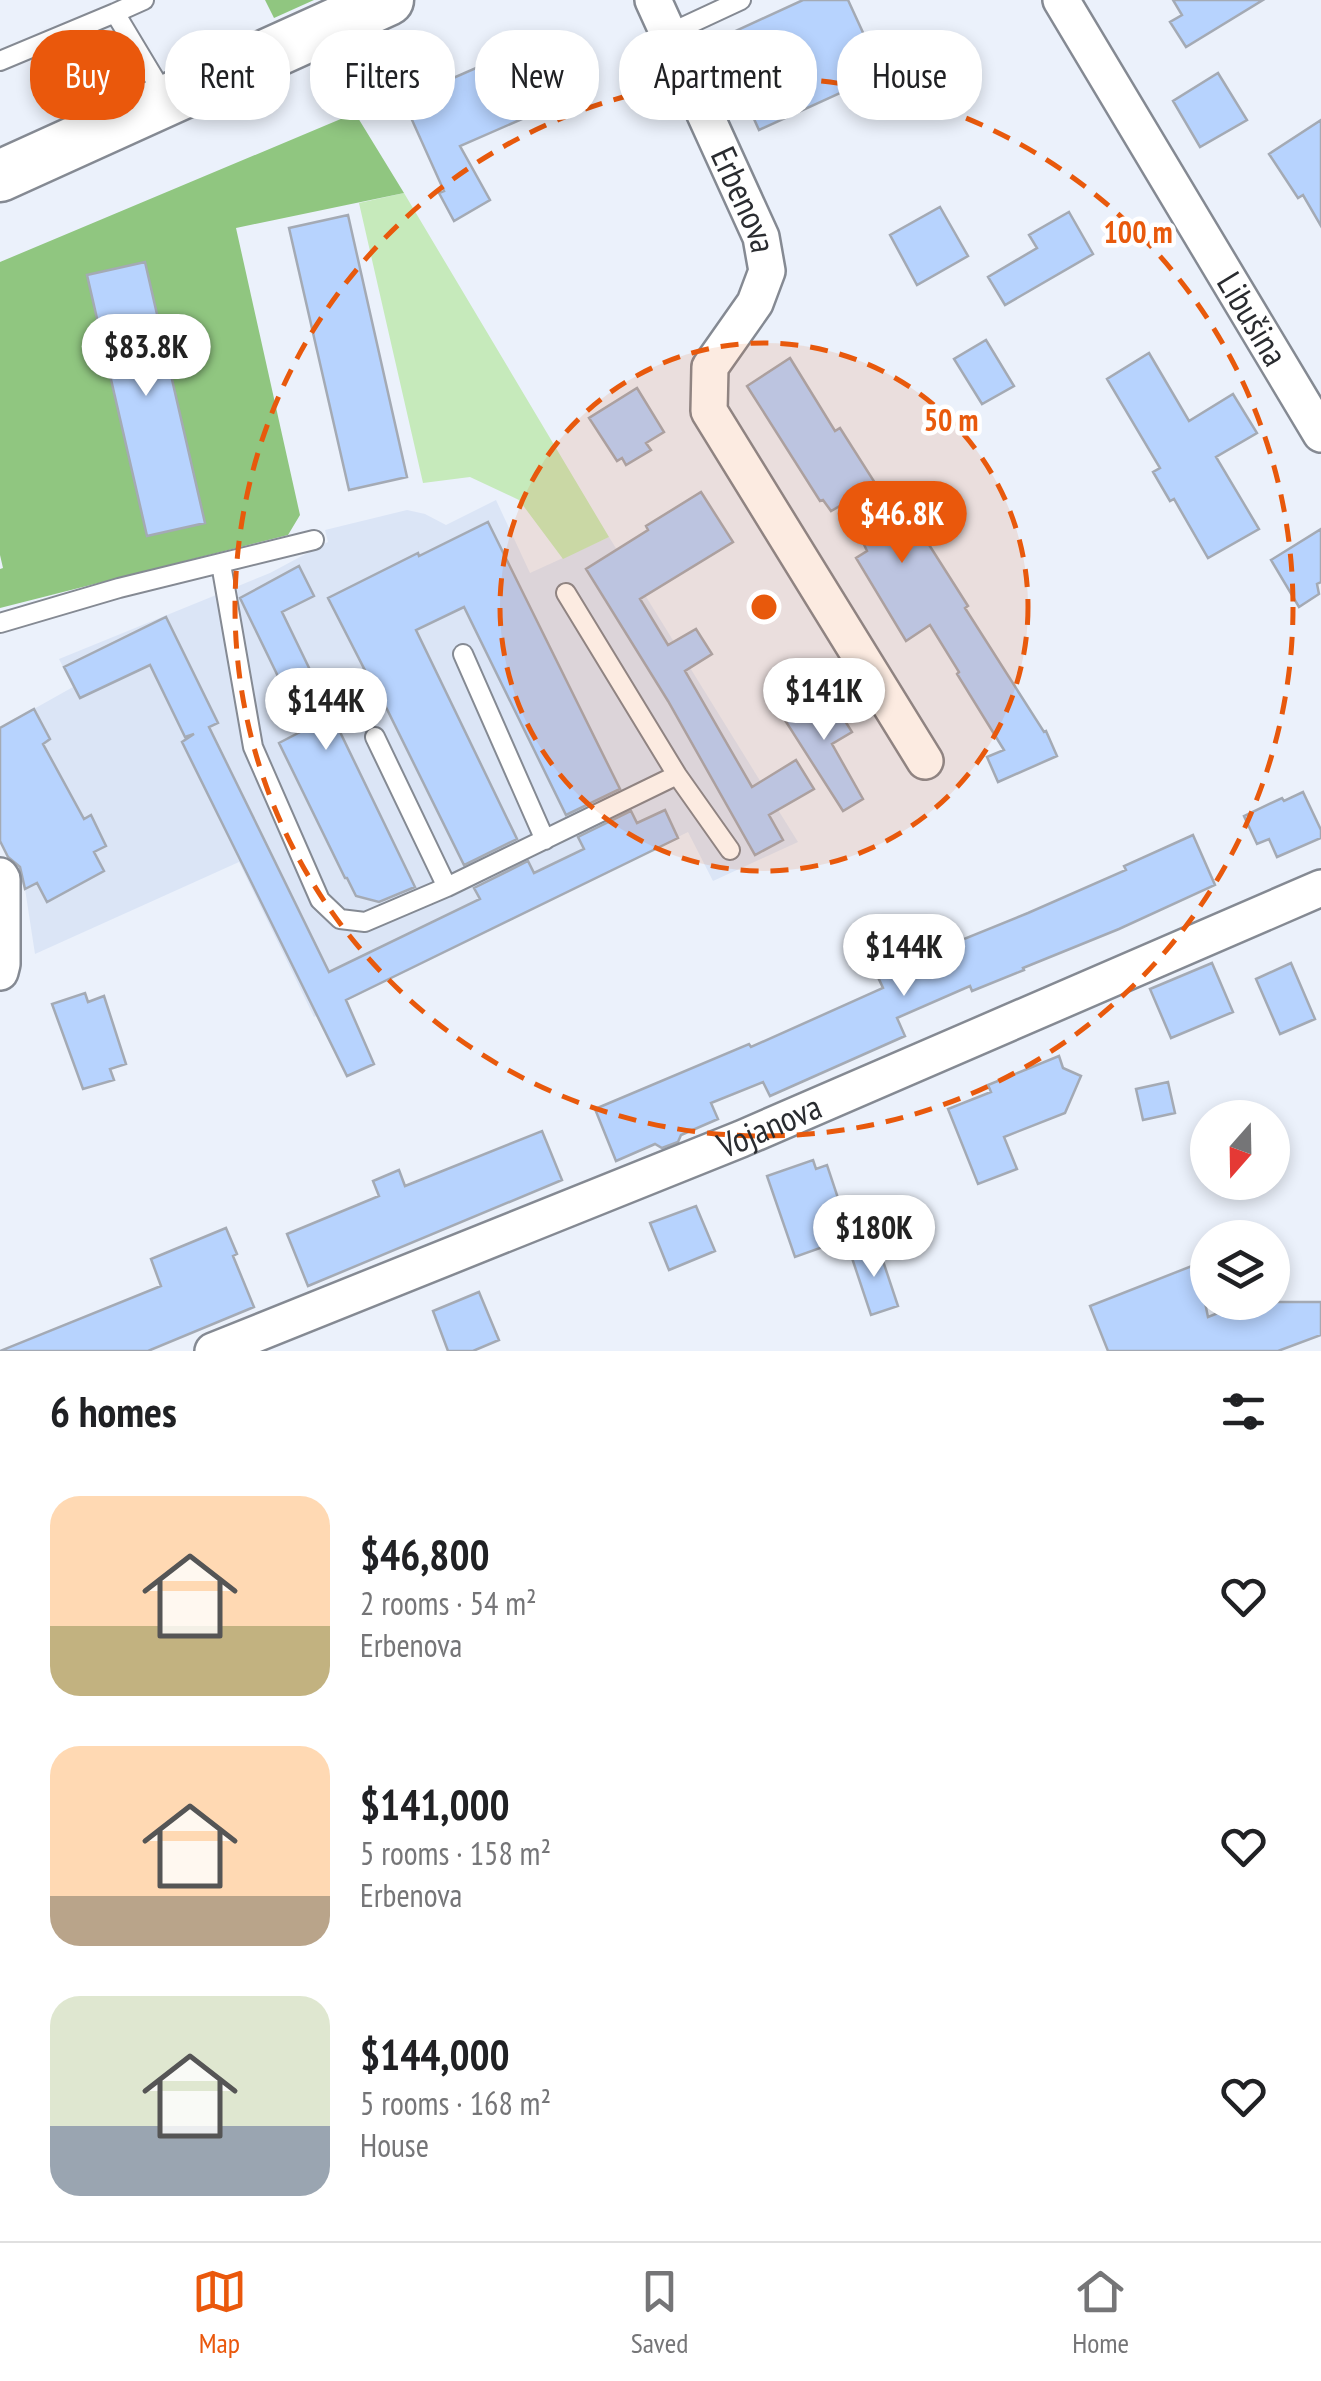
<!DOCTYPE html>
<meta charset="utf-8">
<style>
:root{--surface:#fff;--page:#f2f2f2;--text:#202124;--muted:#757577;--line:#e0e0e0;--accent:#ea580c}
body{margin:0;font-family:"PT Sans Narrow",sans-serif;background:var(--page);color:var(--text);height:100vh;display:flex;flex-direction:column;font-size:38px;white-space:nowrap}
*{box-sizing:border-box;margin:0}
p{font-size:32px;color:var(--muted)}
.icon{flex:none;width:55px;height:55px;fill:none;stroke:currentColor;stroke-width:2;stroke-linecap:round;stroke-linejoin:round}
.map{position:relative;height:1351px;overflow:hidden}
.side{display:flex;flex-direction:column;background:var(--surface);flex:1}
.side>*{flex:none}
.top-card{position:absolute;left:30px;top:30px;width:1262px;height:90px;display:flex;gap:20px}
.needle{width:65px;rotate:200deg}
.tools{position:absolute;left:1190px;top:1100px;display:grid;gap:20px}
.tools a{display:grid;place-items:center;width:100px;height:100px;border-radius:50%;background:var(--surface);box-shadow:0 5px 15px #0003;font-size:50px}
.price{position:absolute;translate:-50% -85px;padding:0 22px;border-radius:35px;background:#fff;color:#222;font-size:32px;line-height:65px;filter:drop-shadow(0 2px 5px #0008)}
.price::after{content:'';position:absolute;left:50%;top:60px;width:30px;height:22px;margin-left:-15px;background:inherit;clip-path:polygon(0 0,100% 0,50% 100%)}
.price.selected{background:var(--accent);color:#fff}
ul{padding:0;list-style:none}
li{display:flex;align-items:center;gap:30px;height:250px;padding:0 50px}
li span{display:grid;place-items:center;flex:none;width:280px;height:200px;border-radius:30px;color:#555}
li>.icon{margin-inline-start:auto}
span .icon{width:120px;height:120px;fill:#fffc;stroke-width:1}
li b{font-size:42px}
h2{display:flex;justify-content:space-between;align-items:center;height:120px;padding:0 50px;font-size:42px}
.tag{padding:0 35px;border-radius:40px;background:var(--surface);box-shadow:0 5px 15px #0003;font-size:35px;line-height:90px}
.tag.selected{background:var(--accent);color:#fff}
.tabs{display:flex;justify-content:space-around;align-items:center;height:140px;border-top:2px solid var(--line);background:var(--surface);font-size:28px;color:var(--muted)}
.tabs a{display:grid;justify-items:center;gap:5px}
.tabs .selected{color:var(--accent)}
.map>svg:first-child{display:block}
.built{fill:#dbe5f6}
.green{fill:#c6eabb}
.forest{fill:#90c680}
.building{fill:#b7d3fe;stroke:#a4aab4;stroke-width:2.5}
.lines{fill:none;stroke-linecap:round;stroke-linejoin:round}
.service-casing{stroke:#858a93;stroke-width:22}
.minor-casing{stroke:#858a93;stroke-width:40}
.secondary-casing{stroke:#858a93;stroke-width:55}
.service{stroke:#fff;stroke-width:18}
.minor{stroke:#fff;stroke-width:35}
.secondary{stroke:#fff;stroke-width:50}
.ring{fill:none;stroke:#e8590c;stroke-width:5;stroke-dasharray:18 12}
.labels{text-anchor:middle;stroke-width:9;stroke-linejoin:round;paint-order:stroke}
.street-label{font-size:35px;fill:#2a2c30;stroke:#fff}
.centre{fill:#e8590c;stroke:#fff;stroke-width:5}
.ring-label{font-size:30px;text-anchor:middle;font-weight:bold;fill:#e8590c;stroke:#fff;stroke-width:9;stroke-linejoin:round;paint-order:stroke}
</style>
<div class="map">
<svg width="1321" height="1351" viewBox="0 0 1321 1351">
<rect width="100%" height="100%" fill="#ebf1fb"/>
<path class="built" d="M 496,500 L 530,573 L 609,537 L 798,842 L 713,881 L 688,832 L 314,1017 L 239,862 L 35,954 L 25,889 L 0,841 L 0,728 L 73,687 L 59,659 L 270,573 L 328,542 L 325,530 L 407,510 L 425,514 L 446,525 Z"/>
<path class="green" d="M 404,193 L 609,537 L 563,559 L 519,500 L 470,477 L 423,483 L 359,203 Z"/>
<path class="forest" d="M 265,0 L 314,0 L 274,18 Z
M 355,113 L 404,193 L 236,228 L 300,515 L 288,535 L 0,608 L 0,569 L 3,568 L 0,555 L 0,262 Z"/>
<path class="building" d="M 803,0 L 848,0 L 882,74 L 759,130 L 718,39 Z
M 1173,0 L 1263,0 L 1186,47 L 1170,22 L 1182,15 Z
M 533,43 L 546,73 L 555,70 L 568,99 L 460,146 L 490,200 L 454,221 L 439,193 L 444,191 L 403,100 Z
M 1218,73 L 1247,120 L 1200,147 L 1173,101 Z
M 1321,120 L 1321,226 L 1303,195 L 1298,198 L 1269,154 Z
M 940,207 L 968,256 L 917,285 L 890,235 Z
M 1069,212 L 1093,254 L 1005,305 L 988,277 L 1037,248 L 1029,235 Z
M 348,215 L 407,477 L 349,490 L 289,228 Z
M 145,262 L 205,523 L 147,536 L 87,275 Z
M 986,340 L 1014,386 L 982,404 L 954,359 Z
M 1149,353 L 1189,421 L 1233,394 L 1257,433 L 1216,457 L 1259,529 L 1208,558 L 1174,499 L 1170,501 L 1153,472 L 1160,468 L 1107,379 Z
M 790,358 L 835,431 L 840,428 L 896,516 L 900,513 L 906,522 L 912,518 L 968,606 L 965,608 L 1044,732 L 1046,731 L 1057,756 L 998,782 L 987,757 L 1004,750 L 957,674 L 959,672 L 930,625 L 906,641 L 856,558 L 867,551 L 845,503 L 831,511 L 823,500 L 820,501 L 747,386 Z
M 637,388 L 664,432 L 646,443 L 651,450 L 626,465 L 622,458 L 617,461 L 589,418 Z
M 701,492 L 733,542 L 640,599 L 668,645 L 696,629 L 712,654 L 685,671 L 752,787 L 796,760 L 814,789 L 769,815 L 783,840 L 755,855 L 668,701 L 586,569 L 648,530 L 646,526 Z
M 488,522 L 620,789 L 566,815 L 464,607 L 416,630 L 517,839 L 464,865 L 374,683 L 372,684 L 328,598 L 418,553 L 419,556 Z
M 1321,529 L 1321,582 L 1317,584 L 1319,594 L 1299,607 L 1271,560 Z
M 299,566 L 314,596 L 282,612 L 415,887 L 379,902 L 356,896 L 347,878 L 345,878 L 279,743 L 304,730 L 240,598 Z
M 166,617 L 218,723 L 209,727 L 329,972 L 480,899 L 474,888 L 528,861 L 534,873 L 584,849 L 578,837 L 631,811 L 637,823 L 665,810 L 678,838 L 346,1000 L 374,1064 L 347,1076 L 182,742 L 194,734 L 185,737 L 150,665 L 80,698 L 64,667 Z
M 824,687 L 852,732 L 832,744 L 863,799 L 843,811 L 781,714 Z
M 34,709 L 50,739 L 43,744 L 84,819 L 91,815 L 106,846 L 94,852 L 104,871 L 47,902 L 37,883 L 25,889 L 20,867 L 8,857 L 0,841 L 0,728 Z
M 1303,792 L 1321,830 L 1321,838 L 1277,857 L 1269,839 L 1257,844 L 1244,816 L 1282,798 L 1284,801 Z
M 1193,835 L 1215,885 L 1119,929 L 1023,968 L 1024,970 L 972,991 L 970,986 L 897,1018 L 905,1036 L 770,1096 L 763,1082 L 711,1103 L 718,1119 L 681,1135 L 678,1142 L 662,1148 L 655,1144 L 616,1161 L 595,1109 L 749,1044 L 751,1047 L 883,988 L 877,975 L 946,944 L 947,946 L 1028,913 L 1126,870 L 1124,866 Z
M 1212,963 L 1233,1012 L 1171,1038 L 1150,989 Z
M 1291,963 L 1315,1019 L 1280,1034 L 1256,979 Z
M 85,993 L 88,1002 L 104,996 L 126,1064 L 110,1069 L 114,1080 L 83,1089 L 52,1004 Z
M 1059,1056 L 1063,1068 L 1081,1076 L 1065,1113 L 1004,1137 L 1017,1169 L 978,1184 L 948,1109 L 991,1092 L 988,1085 Z
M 1168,1082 L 1175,1113 L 1143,1120 L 1136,1089 Z
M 542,1131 L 562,1180 L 308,1286 L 287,1234 L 379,1196 L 373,1181 L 399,1170 L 405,1186 Z
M 813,1160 L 816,1169 L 827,1165 L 851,1237 L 795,1257 L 767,1176 Z
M 696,1206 L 715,1251 L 669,1270 L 650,1223 Z
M 226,1228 L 237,1254 L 233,1256 L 254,1307 L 148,1351 L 0,1351 L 161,1286 L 151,1259 Z
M 878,1246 L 898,1306 L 871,1315 L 851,1255 Z
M 1197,1264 L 1208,1317 L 1246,1302 L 1321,1302 L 1321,1335 L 1278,1351 L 1108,1351 L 1090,1306 Z
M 479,1292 L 499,1340 L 473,1351 L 448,1351 L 433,1311 Z"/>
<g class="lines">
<g class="service-casing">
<path id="service" d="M 115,13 L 144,0
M 668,34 L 741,0
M 0,61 L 115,13 L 166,98
M 221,564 L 253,747 L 320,900 L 340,919 L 365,922 L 447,887 L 677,775
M 566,593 L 677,775 L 730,850
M 0,623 L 119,588 L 314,540
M 463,654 L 545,840
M 375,737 L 447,887"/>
</g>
<g class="minor-casing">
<g id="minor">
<path id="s1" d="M 653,0 L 761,237 L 767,271 L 755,303 L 710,367 L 709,411 L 925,761"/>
<path id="s2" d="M 1061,0 L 1321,434"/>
<path d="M 0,876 L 2,879 L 2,964 L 0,972"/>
<path id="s3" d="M 213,1351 L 741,1139 L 1321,888"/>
</g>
</g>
<g class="secondary-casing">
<path id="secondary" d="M 0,176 L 388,0"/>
</g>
<use href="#service" class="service"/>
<use href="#minor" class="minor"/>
<use href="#secondary" class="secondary"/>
</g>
<circle cx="764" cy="607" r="264" fill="#e8590c" fill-opacity=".12"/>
<g class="ring">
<circle cx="764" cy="607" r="264"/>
<circle cx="764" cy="607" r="529"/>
</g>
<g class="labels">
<g class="street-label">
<text dy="12" stroke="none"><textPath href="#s1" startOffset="220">Erbenova</textPath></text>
<text dy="12" stroke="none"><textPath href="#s2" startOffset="372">Libušina</textPath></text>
<text dy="12" stroke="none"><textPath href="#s3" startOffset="600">Vojanova</textPath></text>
</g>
</g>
<circle cx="764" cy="607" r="15" class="centre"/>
<g class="ring-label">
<text x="1138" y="243">100 m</text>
<text x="951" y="431">50 m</text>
</g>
</svg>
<div class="tools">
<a><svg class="needle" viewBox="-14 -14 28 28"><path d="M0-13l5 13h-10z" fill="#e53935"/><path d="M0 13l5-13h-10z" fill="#757577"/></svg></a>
<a><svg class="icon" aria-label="layers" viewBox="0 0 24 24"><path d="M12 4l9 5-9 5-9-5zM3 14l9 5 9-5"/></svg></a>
</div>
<b class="price" style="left:146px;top:399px">$83.8K</b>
<b class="price selected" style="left:902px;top:566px">$46.8K</b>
<b class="price" style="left:824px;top:743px">$141K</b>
<b class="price" style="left:326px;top:753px">$144K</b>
<b class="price" style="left:904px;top:999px">$144K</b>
<b class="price" style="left:874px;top:1280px">$180K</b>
<div class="top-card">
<a class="tag selected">Buy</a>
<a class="tag">Rent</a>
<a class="tag">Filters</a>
<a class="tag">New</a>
<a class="tag">Apartment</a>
<a class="tag">House</a>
</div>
</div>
<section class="side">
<h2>6 homes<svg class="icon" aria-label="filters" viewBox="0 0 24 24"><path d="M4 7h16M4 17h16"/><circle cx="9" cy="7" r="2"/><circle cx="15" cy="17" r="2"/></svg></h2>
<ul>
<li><span style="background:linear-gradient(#ffd9b3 65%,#c2b280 0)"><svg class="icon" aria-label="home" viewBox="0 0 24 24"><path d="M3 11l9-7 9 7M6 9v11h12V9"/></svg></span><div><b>$46,800</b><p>2 rooms · 54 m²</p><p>Erbenova</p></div><svg class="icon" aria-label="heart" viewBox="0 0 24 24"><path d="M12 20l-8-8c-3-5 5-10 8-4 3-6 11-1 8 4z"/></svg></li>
<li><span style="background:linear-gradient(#ffd9b3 75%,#b9a48a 0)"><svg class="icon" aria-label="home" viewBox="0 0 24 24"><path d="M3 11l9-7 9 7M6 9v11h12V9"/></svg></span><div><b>$141,000</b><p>5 rooms · 158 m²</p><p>Erbenova</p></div><svg class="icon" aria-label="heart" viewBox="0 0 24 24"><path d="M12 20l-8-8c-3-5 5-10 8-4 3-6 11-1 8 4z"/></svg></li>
<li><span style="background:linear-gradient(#dfe7d0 65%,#9aa5b1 0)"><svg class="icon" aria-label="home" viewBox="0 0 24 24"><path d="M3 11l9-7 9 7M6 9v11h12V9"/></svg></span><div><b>$144,000</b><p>5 rooms · 168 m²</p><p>House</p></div><svg class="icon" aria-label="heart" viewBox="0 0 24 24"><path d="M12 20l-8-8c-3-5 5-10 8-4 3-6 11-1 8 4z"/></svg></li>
</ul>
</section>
<nav class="tabs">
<a class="selected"><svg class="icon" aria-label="map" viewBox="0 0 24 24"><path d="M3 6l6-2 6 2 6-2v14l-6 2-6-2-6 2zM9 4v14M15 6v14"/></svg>Map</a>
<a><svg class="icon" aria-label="saved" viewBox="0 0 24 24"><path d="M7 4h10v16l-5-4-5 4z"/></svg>Saved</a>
<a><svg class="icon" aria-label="home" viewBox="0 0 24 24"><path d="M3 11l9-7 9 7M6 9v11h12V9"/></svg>Home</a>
</nav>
